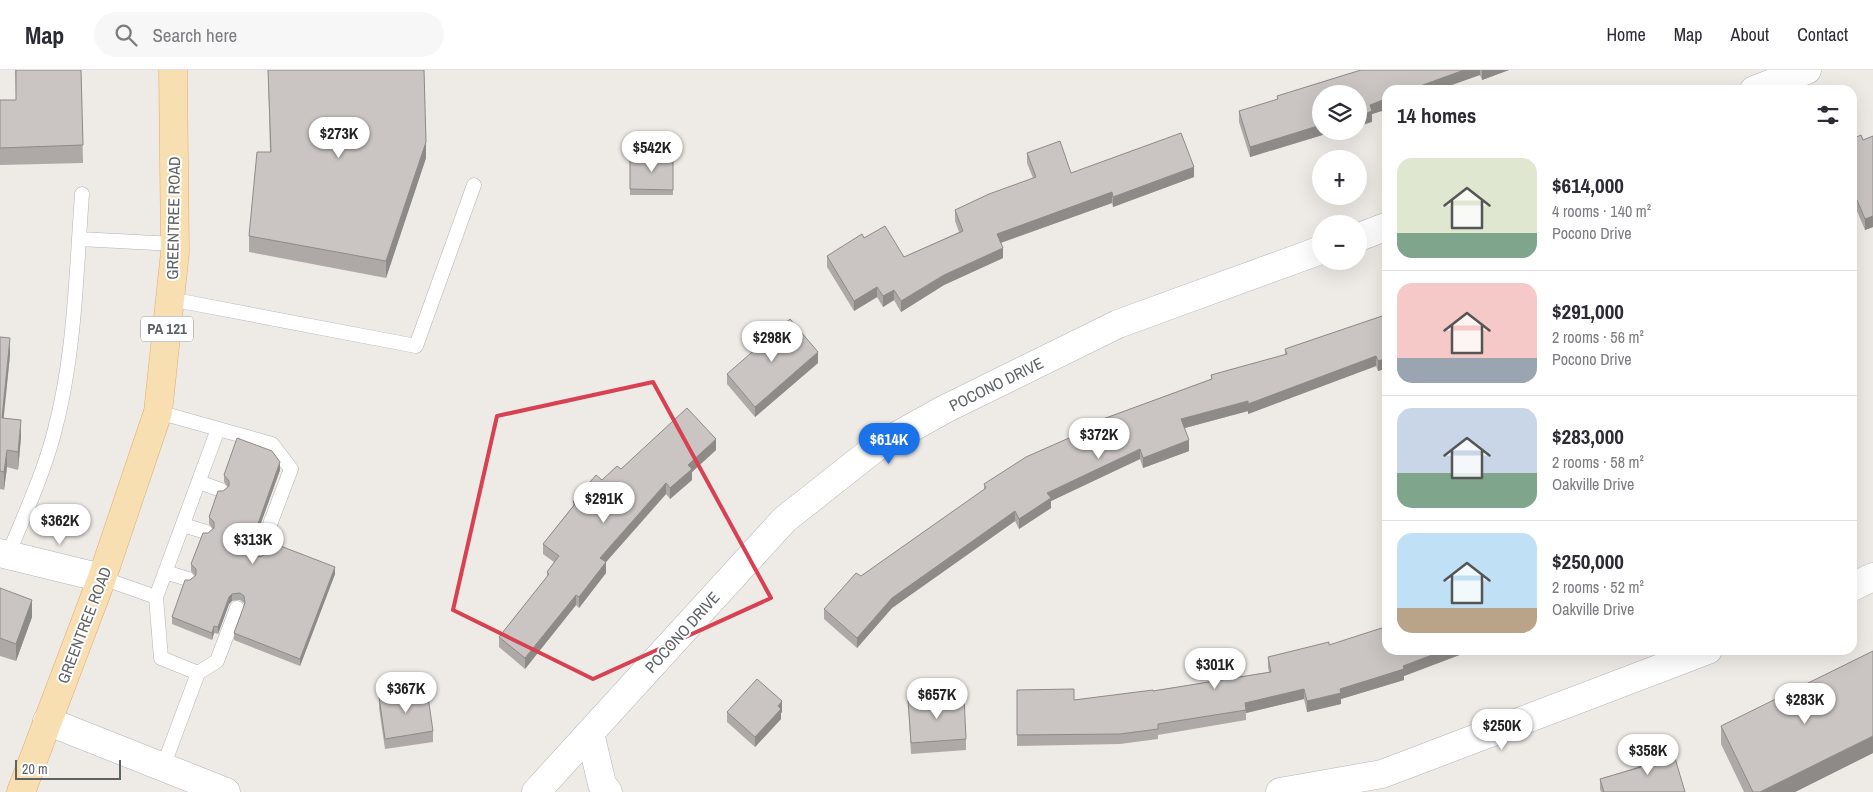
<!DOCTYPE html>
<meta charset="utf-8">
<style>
:root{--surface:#fff;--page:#f7f7f7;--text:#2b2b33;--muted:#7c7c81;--line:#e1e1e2;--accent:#1a73e8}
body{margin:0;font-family:"Archivo Narrow",sans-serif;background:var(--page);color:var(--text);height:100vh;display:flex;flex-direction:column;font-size:19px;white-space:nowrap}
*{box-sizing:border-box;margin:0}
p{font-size:16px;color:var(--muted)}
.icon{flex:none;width:28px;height:28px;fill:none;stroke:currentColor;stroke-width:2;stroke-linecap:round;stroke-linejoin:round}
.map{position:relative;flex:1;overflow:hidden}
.details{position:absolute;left:1382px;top:15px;width:475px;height:570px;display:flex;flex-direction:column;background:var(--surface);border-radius:15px;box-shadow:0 5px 20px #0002}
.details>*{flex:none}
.buttons{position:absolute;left:1312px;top:15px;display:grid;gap:10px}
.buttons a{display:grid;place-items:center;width:55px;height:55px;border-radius:50%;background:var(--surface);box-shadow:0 5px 20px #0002;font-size:25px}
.scale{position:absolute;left:15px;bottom:12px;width:106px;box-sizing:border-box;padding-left:5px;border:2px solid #5d6264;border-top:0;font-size:14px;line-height:18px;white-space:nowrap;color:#5d6264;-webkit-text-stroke:4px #fff;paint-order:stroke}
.price{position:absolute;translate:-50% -42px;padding:0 11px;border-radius:18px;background:#fff;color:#222;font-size:16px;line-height:32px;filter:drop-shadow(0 1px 2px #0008)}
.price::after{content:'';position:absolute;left:50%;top:30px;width:15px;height:11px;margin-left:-8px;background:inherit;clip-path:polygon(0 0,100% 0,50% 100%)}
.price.active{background:var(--accent);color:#fff}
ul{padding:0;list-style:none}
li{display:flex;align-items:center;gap:15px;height:125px;padding:0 15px}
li+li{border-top:1px solid var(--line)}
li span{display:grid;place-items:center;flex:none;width:140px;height:100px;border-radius:15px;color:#555}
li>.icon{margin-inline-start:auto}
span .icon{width:60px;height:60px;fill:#fffc;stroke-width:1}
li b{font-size:21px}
h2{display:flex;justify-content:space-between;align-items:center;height:60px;padding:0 15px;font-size:21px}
header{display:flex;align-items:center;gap:30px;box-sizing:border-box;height:70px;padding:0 25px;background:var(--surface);border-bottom:1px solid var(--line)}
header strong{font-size:24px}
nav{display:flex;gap:28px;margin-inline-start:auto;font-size:18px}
.search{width:350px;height:45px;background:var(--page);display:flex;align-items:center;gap:12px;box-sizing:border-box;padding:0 18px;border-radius:28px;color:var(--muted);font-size:19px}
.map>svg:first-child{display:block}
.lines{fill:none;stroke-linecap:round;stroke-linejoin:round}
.service-casing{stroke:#b1b4b6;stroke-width:15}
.minor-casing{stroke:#b1b4b6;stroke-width:29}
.primary-casing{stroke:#e4aa69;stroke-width:29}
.service{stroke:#fff;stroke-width:14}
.minor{stroke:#fff;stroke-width:28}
.primary{stroke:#f7dfb1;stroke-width:28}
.wall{fill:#aea9a7}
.shaded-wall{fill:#8d8a88}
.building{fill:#cac5c2;stroke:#8d8a88}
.marked{fill:none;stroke:#d84152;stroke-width:4;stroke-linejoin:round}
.labels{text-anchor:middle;stroke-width:4;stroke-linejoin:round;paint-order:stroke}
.shield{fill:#fff;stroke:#8e9192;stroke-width:1}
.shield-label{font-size:15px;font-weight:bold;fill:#5d6264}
.street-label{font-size:16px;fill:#5d6264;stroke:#fff}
</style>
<header>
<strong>Map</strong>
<div class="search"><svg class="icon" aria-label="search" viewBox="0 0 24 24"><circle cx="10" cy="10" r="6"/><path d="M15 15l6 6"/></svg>Search here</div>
<nav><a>Home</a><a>Map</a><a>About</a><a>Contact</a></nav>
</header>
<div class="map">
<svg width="1873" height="722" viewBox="0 0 1873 722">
<rect width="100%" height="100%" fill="#eeeae6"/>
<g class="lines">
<g class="service-casing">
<path id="service" d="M 79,169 L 175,174
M 170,229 L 416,276 L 474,115
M 158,342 L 272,374 L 291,399 L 258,486
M 199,412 L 221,420
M 183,455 L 206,462
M 8,485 C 24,446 42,407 53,367 C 75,288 76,205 82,124
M 165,502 L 188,509
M 102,508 L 156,527
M 198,603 L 161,588 L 156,527 L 218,359
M 163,697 L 198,603 L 217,591 L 237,538"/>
</g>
<g class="minor-casing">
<path id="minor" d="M 1754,20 L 1807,0
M 1359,167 L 1388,156
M 0,483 L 102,508
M 1852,517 L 1873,507
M 47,651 L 226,722
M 590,663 L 602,714 L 608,722
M 536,722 L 784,450 L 875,378 L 945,339 L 1118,254 L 1321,180
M 1280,722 L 1382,704 L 1708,580"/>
</g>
<g class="primary-casing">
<path id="primary" d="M 21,722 L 102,508 L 158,342 L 175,182 L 173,0"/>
</g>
<use href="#service" class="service"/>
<use href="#minor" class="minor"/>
<use href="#primary" class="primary"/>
</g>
<path class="wall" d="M 15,0 L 81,0 L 83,93 L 0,95 L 0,30 L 16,30 Z
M 268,0 L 424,0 L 426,88 L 386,208 L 249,182 L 249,166 L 270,82 Z
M 1361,0 L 1509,0 L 1482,10 L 1480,5 L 1388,20 L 1388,39 L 1372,44 L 1372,52 L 1359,24 L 1321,61 L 1342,61 L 1330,65 L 1329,63 L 1250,87 L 1239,52 L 1239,41 L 1277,30 L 1277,26 Z
M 1873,66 L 1873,157 L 1865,160 L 1857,141 L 1852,143 L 1863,70 Z
M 1027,83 L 1071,103 L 1194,107 L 1113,137 L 1112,133 L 1001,173 L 1003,188 L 944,215 L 901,242 L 894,230 L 883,237 L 877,227 L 854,241 L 827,197 L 827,186 L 864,168 L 904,187 L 959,162 L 955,151 L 955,140 L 1033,108 L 1027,93 Z
M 630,87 L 673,87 L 673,125 L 630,125 Z
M 1388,244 L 1388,298 L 1378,301 L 1376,296 L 1248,344 L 1248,341 L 1185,358 L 1189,381 L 1143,398 L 1140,389 L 1051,431 L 1051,438 L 1019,459 L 1015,451 L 892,538 L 857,578 L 824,549 L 824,539 L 861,506 L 984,420 L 984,414 L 1073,375 L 1103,360 L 1103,349 L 1211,309 L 1211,305 L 1285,285 L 1285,279 Z
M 0,267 L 10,285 L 3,348 L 21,367 L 18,400 L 7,397 L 4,420 L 0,419 Z
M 818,293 L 755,347 L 727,314 L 727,304 Z
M 716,380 L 692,402 L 692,410 L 670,429 L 666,424 L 606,492 L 606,503 L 579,538 L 576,535 L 525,599 L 499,577 L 499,567 L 547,507 L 547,502 L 554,492 L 543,484 L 543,474 L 573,436 L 573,432 L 602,410 L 621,399 Z
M 280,400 L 251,481 L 251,484 L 255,487 L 335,504 L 300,596 L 234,570 L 234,563 L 244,536 L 244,533 L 240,530 L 232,531 L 229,534 L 218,564 L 214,563 L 212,570 L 172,554 L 172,547 L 190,510 L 195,506 L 191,501 L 191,494 L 208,463 L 213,459 L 209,454 L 209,447 L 223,421 L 228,417 L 224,412 L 224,405 Z
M 0,518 L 32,547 L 16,591 L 0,586 Z
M 1329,575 L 1462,580 L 1462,584 L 1404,606 L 1404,610 L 1341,629 L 1341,634 L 1307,642 L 1304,629 L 1246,643 L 1246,650 L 1158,665 L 1158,669 L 1120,674 L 1017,676 L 1017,620 L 1074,630 L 1153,621 L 1269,602 L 1268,597 L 1268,587 Z
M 379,627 L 433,661 L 433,672 L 385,679 L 379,638 Z
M 908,630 L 966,669 L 966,680 L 911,684 Z
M 727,642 L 782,642 L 781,643 L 781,649 L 755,677 L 727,652 Z
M 1721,656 L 1873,683 L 1795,722 L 1744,722 L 1721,674 Z
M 1638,688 L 1685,722 L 1601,722 L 1600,719 L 1600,709 L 1638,697 Z"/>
<path class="shaded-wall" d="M 1464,0 L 1480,0 L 1480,5 L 1438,20 L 1409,20 Z
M 1482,0 L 1509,0 L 1482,10 Z
M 1388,28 L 1388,39 L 1372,44 L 1372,52 L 1359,56 L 1359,46 L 1370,35 Z
M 1321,55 L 1321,61 L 1329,61 L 1329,63 L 1250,87 L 1250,77 Z
M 1330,61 L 1342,61 L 1330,65 Z
M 426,72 L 426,88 L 386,208 L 386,191 Z
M 1194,97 L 1194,107 L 1113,137 L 1113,127 Z
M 1112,122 L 1112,133 L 997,174 L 997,164 Z
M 1857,130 L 1857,141 L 1852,143 L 1852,132 Z
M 1873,146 L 1873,157 L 1865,160 L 1865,149 Z
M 1003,178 L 1003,188 L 944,215 L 901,242 L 901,231 L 944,205 Z
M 877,217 L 877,227 L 854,241 L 854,231 Z
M 894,220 L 894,230 L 883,237 L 883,226 Z
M 10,268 L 10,285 L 2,365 L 2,348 Z
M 818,282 L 818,293 L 755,347 L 755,337 Z
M 1376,286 L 1376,296 L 1248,344 L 1248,334 Z
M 1388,288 L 1388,298 L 1378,301 L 1378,291 Z
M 1248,331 L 1248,341 L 1181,359 L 1181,349 Z
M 21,350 L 21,367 L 18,400 L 18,382 Z
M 716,369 L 716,380 L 692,402 L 692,410 L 670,429 L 670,418 L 688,395 Z
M 1189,370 L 1189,381 L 1143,398 L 1143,388 Z
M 1140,379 L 1140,389 L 1051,431 L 1051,438 L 1019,459 L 1019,449 L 1047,423 Z
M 7,380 L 7,397 L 4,420 L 4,402 Z
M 280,392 L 280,400 L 250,483 L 250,476 Z
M 666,413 L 666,424 L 606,492 L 606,503 L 579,538 L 579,527 L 600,488 Z
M 1015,441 L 1015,451 L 892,538 L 857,578 L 857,568 L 892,528 Z
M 335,497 L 335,504 L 300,596 L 300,589 Z
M 232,524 L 232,531 L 229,534 L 218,564 L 218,557 L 229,527 Z
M 576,525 L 576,535 L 525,599 L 525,588 Z
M 32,530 L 32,547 L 16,591 L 16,574 Z
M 214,556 L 214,563 L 212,570 L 212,563 Z
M 1445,580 L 1462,580 L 1462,584 L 1404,606 L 1404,610 L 1341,629 L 1341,634 L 1307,642 L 1307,631 L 1403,596 Z
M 1304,619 L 1304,629 L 1246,643 L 1245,633 Z
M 782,631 L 782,642 L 781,643 L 781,649 L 755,677 L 755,667 L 778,636 Z
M 1873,666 L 1873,683 L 1795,722 L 1760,722 Z"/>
<path class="building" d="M 16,0 L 81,0 L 83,75 L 0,78 L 0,30 L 16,30 Z
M 268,0 L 424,0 L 426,72 L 386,191 L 249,166 L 257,82 L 271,82 Z
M 1361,0 L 1464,0 L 1409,20 L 1388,20 L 1388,28 L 1370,35 L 1372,41 L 1359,46 L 1359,24 L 1321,24 L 1321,55 L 1250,77 L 1239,41 L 1278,29 L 1277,26 Z
M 1181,63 L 1194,97 L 1113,127 L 1112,122 L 997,164 L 1003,178 L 944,205 L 901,231 L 894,220 L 883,226 L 877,217 L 854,231 L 827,186 L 862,164 L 864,168 L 885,156 L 904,187 L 963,161 L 955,140 L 989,124 L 1036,107 L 1027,83 L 1060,71 L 1071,103 Z
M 1861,65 L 1863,70 L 1873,66 L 1873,146 L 1865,149 L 1857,130 L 1852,132 L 1852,69 Z
M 630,87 L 673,87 L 673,120 L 630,119 Z
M 1388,244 L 1388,288 L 1378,291 L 1376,286 L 1248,334 L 1248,331 L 1181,349 L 1189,370 L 1143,388 L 1140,379 L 1047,423 L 1051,428 L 1019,449 L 1015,441 L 892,528 L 857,568 L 824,539 L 856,503 L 861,506 L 986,418 L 984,414 L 1026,387 L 1069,368 L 1073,375 L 1106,359 L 1103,349 L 1212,309 L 1211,305 L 1287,284 L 1285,279 Z
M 790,249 L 818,282 L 755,337 L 727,304 Z
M 0,267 L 10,268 L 2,348 L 21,350 L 18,382 L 7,380 L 4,402 L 0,401 Z
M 687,338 L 716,369 L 688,395 L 692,399 L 670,418 L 666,413 L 600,488 L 606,492 L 579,527 L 576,525 L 525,588 L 499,567 L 549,504 L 547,502 L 559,486 L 543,474 L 575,434 L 573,432 L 596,405 L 602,410 L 617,396 L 621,399 Z
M 237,368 L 272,381 L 280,392 L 250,476 L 251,484 L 255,487 L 263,486 L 270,472 L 335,497 L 300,589 L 234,563 L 245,533 L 244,526 L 240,523 L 232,524 L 229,527 L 218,557 L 214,556 L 212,563 L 172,547 L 185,510 L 190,510 L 196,505 L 196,499 L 191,494 L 203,463 L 208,463 L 214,458 L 214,452 L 209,447 L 218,421 L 223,421 L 229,416 L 229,411 L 224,405 Z
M 0,518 L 32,530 L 16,574 L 0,568 Z
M 1388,556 L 1388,580 L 1445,580 L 1403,596 L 1404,599 L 1340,619 L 1341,623 L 1307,631 L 1304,619 L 1245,633 L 1246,640 L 1158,654 L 1158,659 L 1120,664 L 1017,665 L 1017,620 L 1074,619 L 1074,630 L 1153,620 L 1153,621 L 1271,602 L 1268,587 L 1329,572 L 1329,575 Z
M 1873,581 L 1873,666 L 1760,722 L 1753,722 L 1721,656 Z
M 757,609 L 782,631 L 778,636 L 781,639 L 755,667 L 727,642 Z
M 427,620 L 433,661 L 385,669 L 379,627 Z
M 964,627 L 966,669 L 911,673 L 908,630 Z
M 1672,678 L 1685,722 L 1604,722 L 1600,709 L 1641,697 L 1638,688 Z"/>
<path class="marked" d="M 653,312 L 771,528 L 593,609 L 453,540 L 497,346 Z"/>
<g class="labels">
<rect class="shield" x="141" y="246.5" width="52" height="25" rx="4"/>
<g class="shield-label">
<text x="167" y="264">PA 121</text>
</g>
<g class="street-label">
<text transform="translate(173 148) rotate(-89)" y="6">GREENTREE ROAD</text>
<text transform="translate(996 314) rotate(-26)" y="6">POCONO DRIVE</text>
<text transform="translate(84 555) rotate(-69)" y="6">GREENTREE ROAD</text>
<text transform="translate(682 562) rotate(-48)" y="6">POCONO DRIVE</text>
</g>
</g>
</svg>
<div class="buttons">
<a><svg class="icon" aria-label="layers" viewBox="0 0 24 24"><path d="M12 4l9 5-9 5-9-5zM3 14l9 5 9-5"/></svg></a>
<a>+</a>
<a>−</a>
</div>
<div class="scale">20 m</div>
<b class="price" style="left:339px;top:89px">$273K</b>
<b class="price" style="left:652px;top:103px">$542K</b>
<b class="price" style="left:772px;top:293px">$298K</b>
<b class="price" style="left:1099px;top:390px">$372K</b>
<b class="price active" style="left:889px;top:395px">$614K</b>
<b class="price" style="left:604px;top:454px">$291K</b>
<b class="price" style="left:60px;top:476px">$362K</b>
<b class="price" style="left:253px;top:495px">$313K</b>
<b class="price" style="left:1215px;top:620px">$301K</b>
<b class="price" style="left:406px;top:644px">$367K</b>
<b class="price" style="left:937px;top:650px">$657K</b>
<b class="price" style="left:1805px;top:655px">$283K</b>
<b class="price" style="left:1502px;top:681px">$250K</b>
<b class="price" style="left:1648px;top:706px">$358K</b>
<section class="details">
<h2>14 homes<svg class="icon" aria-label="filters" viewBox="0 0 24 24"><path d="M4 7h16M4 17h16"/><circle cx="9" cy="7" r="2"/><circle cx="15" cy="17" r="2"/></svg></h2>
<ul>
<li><span style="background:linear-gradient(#dfe7d0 75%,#7fa58c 0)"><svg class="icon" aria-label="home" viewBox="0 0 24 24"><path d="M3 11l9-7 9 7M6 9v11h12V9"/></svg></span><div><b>$614,000</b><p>4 rooms · 140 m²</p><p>Pocono Drive</p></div></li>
<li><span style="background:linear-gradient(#f6c9c9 75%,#9aa5b1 0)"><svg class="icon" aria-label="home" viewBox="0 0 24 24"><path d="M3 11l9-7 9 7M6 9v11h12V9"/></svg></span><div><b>$291,000</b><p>2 rooms · 56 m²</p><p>Pocono Drive</p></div></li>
<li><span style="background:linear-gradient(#c9d6e8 65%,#7fa58c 0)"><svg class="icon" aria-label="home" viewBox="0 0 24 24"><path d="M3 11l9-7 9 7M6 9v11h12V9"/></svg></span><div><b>$283,000</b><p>2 rooms · 58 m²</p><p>Oakville Drive</p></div></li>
<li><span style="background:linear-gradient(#bfe0f5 75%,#b9a48a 0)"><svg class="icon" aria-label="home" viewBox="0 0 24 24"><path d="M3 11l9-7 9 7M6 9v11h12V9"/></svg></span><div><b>$250,000</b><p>2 rooms · 52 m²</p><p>Oakville Drive</p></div></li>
</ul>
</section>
</div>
